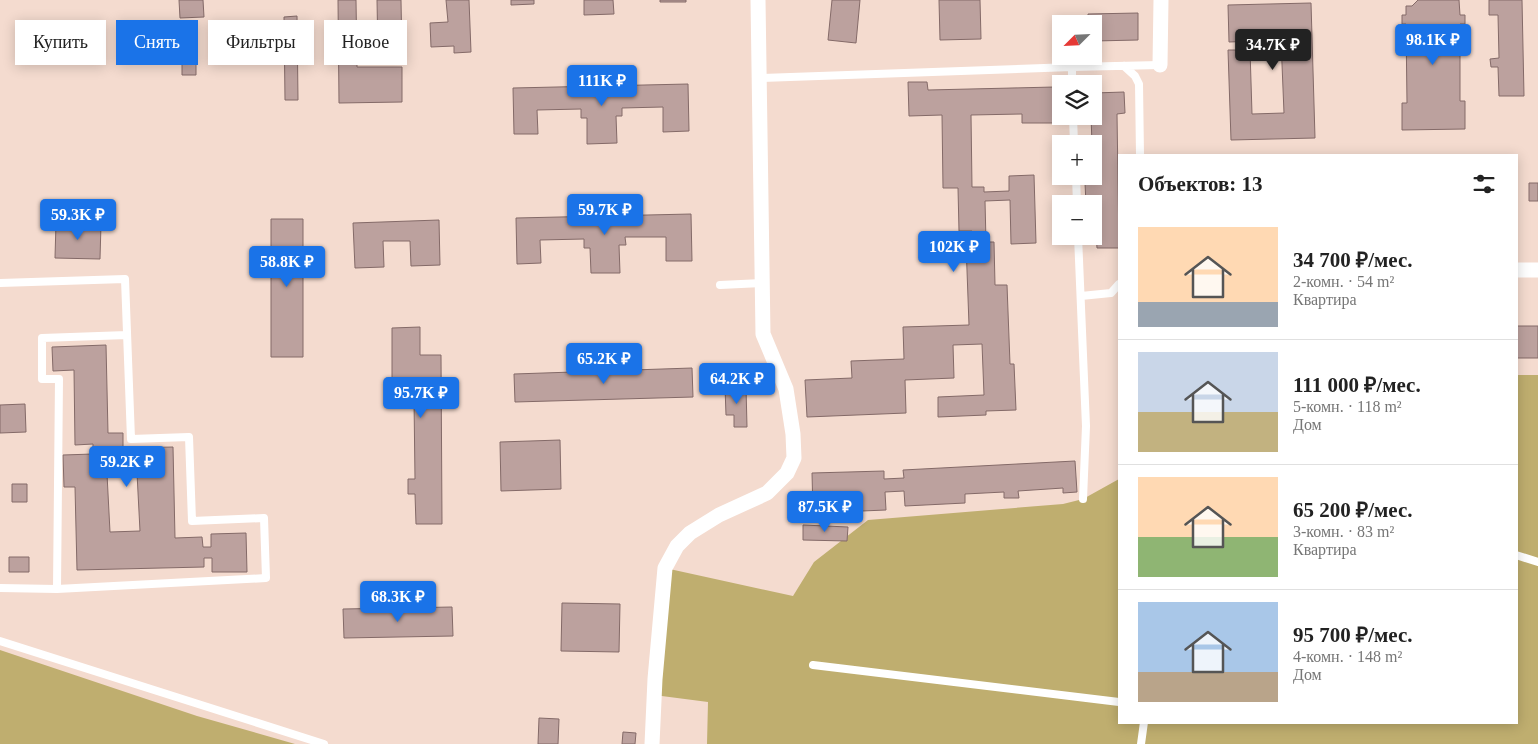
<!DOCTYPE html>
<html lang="ru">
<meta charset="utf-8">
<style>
:root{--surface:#fff;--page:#f2f2f2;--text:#222;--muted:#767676;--line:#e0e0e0;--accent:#1a73e8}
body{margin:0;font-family:Georgia,serif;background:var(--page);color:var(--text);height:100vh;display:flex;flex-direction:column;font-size:19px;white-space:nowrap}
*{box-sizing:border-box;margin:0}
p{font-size:16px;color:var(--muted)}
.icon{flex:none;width:28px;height:28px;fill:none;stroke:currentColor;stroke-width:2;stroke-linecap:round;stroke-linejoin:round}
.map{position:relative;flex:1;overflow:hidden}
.details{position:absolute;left:1118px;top:154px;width:400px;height:570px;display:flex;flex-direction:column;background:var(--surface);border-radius:0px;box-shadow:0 2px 12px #0003}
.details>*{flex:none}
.hud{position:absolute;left:15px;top:20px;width:475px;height:45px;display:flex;gap:10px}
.needle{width:32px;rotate:246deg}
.buttons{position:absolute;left:1052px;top:15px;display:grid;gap:10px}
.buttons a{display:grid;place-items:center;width:50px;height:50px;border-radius:0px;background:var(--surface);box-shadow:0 2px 12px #0003;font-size:25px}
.price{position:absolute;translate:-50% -42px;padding:0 11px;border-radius:5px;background:var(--accent);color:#fff;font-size:16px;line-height:32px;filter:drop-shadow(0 1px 2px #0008)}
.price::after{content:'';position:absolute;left:50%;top:30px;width:15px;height:11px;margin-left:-8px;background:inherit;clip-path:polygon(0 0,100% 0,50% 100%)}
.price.selected{background:#222;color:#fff}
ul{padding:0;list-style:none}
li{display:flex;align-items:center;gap:15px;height:125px;padding:0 20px}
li+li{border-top:1px solid var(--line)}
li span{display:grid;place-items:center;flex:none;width:140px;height:100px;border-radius:0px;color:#555}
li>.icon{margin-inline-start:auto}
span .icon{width:60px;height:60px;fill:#fffc;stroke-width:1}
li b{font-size:21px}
h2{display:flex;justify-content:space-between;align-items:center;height:60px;padding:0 20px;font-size:21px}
.tag{padding:0 18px;border-radius:0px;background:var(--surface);box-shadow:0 2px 12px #0003;font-size:18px;line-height:45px}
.tag.selected{background:var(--accent);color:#fff}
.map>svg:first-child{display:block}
.green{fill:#bfae6f}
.building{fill:#bca19e;stroke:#846a68;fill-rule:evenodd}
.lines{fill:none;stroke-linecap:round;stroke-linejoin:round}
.service{stroke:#fff;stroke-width:8}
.minor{stroke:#fff;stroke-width:15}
</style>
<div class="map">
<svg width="1538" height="744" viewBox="0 0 1538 744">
<rect width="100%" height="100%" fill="#f4dbcf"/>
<path class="green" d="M 1516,375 L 1538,375 L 1538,744 L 707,744 L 708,702 L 654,695 L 665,568 L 793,596 L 814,562 L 868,520 L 1063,504 L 1083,499 L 1119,479 L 1119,722 L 1516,722 Z
M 0,650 L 197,716 L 295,744 L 0,744 Z"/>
<path class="building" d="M 179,0 L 203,0 L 204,17 L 180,18 Z
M 338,0 L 356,0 L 357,67 L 402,67 L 402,102 L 339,103 Z
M 377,0 L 401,0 L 402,55 L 378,55 Z
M 446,0 L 469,0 L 471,52 L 454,53 L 454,46 L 431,47 L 430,23 L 448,22 Z
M 511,0 L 534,0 L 534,4 L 511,5 Z
M 584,0 L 613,0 L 614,14 L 584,15 Z
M 660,0 L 686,0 L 686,2 L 660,2 Z
M 832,0 L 860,0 L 856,43 L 828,40 Z
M 939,0 L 980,0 L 981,39 L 940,40 Z
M 1418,0 L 1459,0 L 1460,15 L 1465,15 L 1465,24 L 1460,24 L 1460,101 L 1465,101 L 1465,129 L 1402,130 L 1402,103 L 1407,103 L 1406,24 L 1402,24 L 1402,15 L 1406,15 L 1406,6 L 1412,6 Z
M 1489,0 L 1522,0 L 1524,96 L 1499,96 L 1498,67 L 1491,67 L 1490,59 L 1499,58 L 1498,15 L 1489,15 Z
M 1311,3 L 1315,138 L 1231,140 L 1228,50 L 1250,50 L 1252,114 L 1284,113 L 1281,40 L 1229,42 L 1228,5 Z
M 1138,13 L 1138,40 L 1094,41 L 1094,24 L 1088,24 L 1088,14 Z
M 297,16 L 298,100 L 285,100 L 284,17 Z
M 182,53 L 196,53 L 196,75 L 182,75 Z
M 908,82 L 927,82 L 928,90 L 1055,87 L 1055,99 L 1061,98 L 1061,105 L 1055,105 L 1056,123 L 1022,123 L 1022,114 L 971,115 L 972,187 L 984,187 L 984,192 L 1009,191 L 1009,176 L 1034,175 L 1036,243 L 1011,244 L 1010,200 L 985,201 L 986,242 L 994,242 L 995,285 L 1007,285 L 1010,364 L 1014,364 L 1016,410 L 986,411 L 986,415 L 938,417 L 938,397 L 984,395 L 982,344 L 953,345 L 954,378 L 905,380 L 906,413 L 807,417 L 805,380 L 852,378 L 851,361 L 904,359 L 903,327 L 969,325 L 966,243 L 972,242 L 972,231 L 959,231 L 958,188 L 943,188 L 942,115 L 909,116 Z
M 688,84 L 689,131 L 663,132 L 663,107 L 622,108 L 622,116 L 616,116 L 617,143 L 587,144 L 587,118 L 581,118 L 581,109 L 537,110 L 538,134 L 514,134 L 513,88 Z
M 1124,92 L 1125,113 L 1117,114 L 1119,248 L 1097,248 L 1094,204 L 1086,204 L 1085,183 L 1093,182 L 1094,176 L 1094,144 L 1092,144 L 1091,116 L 1094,116 L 1094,93 Z
M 1529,183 L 1538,183 L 1538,201 L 1529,201 Z
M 691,214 L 692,261 L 666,261 L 666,237 L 625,237 L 626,245 L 619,245 L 620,273 L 591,273 L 590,248 L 584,248 L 584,239 L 540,240 L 541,263 L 517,264 L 516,218 Z
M 271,219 L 303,219 L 303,357 L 271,357 Z
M 439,220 L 440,265 L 411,266 L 410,241 L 383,241 L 384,267 L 355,268 L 353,223 Z
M 56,223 L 101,224 L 100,259 L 55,258 Z
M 1517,326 L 1538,326 L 1538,358 L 1516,358 Z
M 420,327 L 420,355 L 441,355 L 442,524 L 416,524 L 415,494 L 408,494 L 408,479 L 415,479 L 414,399 L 392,399 L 392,328 Z
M 106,345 L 108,433 L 123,433 L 123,448 L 173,447 L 175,538 L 202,537 L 203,547 L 211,547 L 211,534 L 246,533 L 247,572 L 212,572 L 212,558 L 204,558 L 204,567 L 77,570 L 75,487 L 64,487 L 63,455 L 93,454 L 93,444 L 75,445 L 74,370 L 53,371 L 52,347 ZM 137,473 L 140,531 L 110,532 L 107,474 Z
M 692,368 L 693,397 L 515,402 L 514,374 Z
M 725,387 L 746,387 L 747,427 L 734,427 L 734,415 L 726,415 Z
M 25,404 L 26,432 L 0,433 L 0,405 Z
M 560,440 L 561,489 L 501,491 L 500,442 Z
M 1075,461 L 1077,492 L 1063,493 L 1063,488 L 1018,491 L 1019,498 L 1004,498 L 1004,492 L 965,494 L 965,503 L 905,506 L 904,491 L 885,492 L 886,510 L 813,513 L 812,473 L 884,471 L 884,479 L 904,478 L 903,470 Z
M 12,484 L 27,484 L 27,502 L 12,502 Z
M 803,525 L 848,527 L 847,541 L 803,540 Z
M 9,557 L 29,557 L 29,572 L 9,572 Z
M 562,603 L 620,604 L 619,652 L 561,651 Z
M 452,607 L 453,636 L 344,638 L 343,609 Z
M 539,718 L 559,719 L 558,744 L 538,744 Z
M 623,732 L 636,733 L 635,744 L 622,744 Z"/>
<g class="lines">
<path class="service" d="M 1124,66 L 1135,76 L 1139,84 L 1140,155
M 759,78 L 1072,67
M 1072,84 L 1072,67 L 1160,65
M 1073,116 L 1074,144
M 1076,176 L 1077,204
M 1078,236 L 1086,426 L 1083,499
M 0,283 L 125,279 L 131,439 L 189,437 L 192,521 L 264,518 L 266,578 L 57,589 L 0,588
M 720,285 L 762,283
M 1081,296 L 1111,293 L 1119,284
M 1516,555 L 1538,562
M 57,589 L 59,379 L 42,379 L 42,338 L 127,335
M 0,641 L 324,744
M 813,665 L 1119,702
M 1141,744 L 1144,722"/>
<path class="minor" d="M 1160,65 L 1161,0
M 1516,270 L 1538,270
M 652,744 L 655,679 L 665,568 L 677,546 L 690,533 L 719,515 L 767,493 L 787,473 L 794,458 L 793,434 L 786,389 L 763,334 L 758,0"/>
</g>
</svg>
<div class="buttons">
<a><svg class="needle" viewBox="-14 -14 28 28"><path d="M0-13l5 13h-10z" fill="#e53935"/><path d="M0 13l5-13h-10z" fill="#767676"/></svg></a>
<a><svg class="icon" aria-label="layers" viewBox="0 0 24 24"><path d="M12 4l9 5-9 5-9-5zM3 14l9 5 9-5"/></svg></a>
<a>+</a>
<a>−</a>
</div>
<b class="price" style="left:1433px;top:66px">98.1K ₽</b>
<b class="price selected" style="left:1273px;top:71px">34.7K ₽</b>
<b class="price" style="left:602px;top:107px">111K ₽</b>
<b class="price" style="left:605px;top:236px">59.7K ₽</b>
<b class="price" style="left:78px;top:241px">59.3K ₽</b>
<b class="price" style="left:954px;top:273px">102K ₽</b>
<b class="price" style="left:287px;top:288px">58.8K ₽</b>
<b class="price" style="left:604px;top:385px">65.2K ₽</b>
<b class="price" style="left:737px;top:405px">64.2K ₽</b>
<b class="price" style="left:421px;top:419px">95.7K ₽</b>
<b class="price" style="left:127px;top:488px">59.2K ₽</b>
<b class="price" style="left:825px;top:533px">87.5K ₽</b>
<b class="price" style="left:398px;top:623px">68.3K ₽</b>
<div class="hud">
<a class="tag">Купить</a>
<a class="tag selected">Снять</a>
<a class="tag">Фильтры</a>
<a class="tag">Новое</a>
</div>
<section class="details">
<h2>Объектов: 13<svg class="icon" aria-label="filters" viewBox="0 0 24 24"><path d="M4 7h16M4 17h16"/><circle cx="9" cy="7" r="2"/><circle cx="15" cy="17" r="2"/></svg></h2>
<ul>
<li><span style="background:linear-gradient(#ffd9b3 75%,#9aa5b1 0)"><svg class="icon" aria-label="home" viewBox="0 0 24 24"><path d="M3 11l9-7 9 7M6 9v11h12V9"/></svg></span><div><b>34 700 ₽/мес.</b><p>2-комн. · 54 m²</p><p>Квартира</p></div></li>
<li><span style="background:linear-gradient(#c9d6e8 60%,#c2b280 0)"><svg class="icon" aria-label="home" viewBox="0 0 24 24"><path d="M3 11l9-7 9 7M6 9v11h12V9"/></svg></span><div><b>111 000 ₽/мес.</b><p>5-комн. · 118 m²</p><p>Дом</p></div></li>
<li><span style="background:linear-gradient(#ffd9b3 60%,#8fb573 0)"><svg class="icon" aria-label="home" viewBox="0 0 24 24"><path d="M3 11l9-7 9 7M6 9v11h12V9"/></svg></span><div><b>65 200 ₽/мес.</b><p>3-комн. · 83 m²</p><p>Квартира</p></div></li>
<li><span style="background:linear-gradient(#a9c7e8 70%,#b9a48a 0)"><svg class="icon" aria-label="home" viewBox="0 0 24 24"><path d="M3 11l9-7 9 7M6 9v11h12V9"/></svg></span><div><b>95 700 ₽/мес.</b><p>4-комн. · 148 m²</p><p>Дом</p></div></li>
</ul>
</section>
</div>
